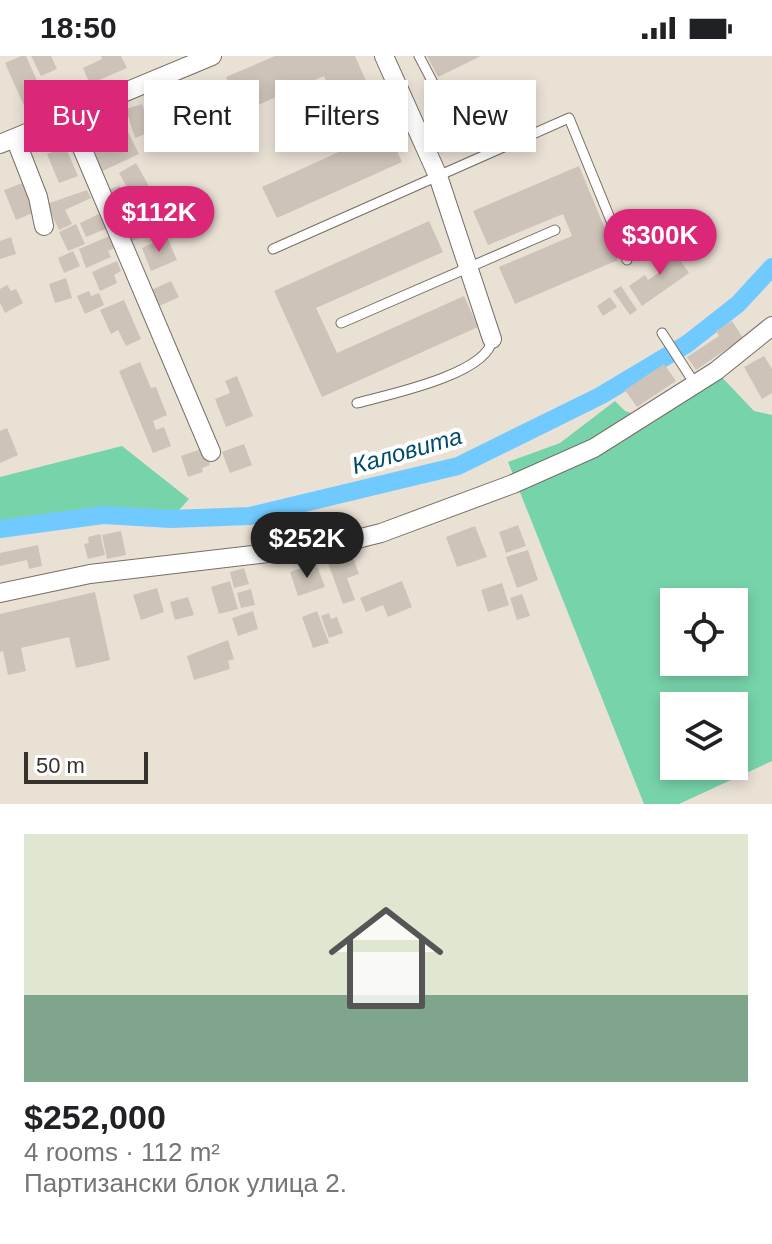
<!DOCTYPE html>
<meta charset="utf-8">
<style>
:root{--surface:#fff;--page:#f6f6f6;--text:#202124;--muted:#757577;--accent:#db2777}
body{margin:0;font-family:Helvetica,sans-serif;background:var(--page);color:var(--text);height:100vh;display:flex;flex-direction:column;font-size:30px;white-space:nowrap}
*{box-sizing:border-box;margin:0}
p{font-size:26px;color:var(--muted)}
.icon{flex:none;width:44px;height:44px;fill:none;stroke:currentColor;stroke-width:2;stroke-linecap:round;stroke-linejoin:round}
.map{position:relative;height:748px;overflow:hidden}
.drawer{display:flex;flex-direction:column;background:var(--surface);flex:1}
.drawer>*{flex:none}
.banner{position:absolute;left:24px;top:24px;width:724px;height:72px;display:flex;gap:16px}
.buttons{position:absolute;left:660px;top:532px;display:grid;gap:16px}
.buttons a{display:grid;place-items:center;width:88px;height:88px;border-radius:0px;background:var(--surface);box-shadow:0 4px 12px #0003;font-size:40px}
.scale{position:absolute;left:24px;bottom:20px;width:124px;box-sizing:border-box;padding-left:8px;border:4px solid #36322e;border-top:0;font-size:22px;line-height:28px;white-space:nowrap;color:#36322e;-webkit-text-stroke:6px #fff;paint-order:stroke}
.price{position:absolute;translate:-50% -68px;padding:0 18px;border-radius:28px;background:var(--accent);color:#fff;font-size:26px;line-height:52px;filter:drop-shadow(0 2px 4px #0008)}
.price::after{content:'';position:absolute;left:50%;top:48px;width:24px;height:18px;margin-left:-12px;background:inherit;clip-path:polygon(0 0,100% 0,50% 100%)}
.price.active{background:#222;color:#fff}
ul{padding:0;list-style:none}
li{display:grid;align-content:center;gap:16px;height:424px;padding:0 24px}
li span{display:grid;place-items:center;height:248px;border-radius:0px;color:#555}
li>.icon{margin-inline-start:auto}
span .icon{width:144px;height:144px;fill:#fffc;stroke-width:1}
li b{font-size:34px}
.chip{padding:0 28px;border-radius:0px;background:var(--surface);box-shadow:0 4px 12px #0003;font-size:28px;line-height:72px}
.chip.active{background:var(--accent);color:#fff}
.status{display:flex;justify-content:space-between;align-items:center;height:56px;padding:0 40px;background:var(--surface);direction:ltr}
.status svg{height:22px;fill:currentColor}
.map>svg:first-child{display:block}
.green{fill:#77d3aa;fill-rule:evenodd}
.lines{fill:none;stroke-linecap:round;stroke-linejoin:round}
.canal{stroke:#71caff;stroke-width:18}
.building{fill:#cdc3b9}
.lane-casing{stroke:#776e65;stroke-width:11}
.street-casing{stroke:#776e65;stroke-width:20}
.lane{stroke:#fff;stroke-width:9}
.street{stroke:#fff;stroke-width:18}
.labels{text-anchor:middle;stroke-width:8;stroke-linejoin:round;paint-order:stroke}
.water-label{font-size:24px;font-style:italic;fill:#004c6e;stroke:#fff}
</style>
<div class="status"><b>18:50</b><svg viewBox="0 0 49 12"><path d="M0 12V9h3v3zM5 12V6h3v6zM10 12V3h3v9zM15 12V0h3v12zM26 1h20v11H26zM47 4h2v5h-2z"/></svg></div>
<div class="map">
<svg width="772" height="748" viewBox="0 0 772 748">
<rect width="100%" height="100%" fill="#eae1d5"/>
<path class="green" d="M 716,315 L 754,355 L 772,359 L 772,705 L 679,748 L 644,748 L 508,406 L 560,387 L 615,345 L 625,355 L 642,361 ZM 674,546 L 734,546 L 734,606 L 674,606 ZM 674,650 L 734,650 L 734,710 L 674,710 Z
M 122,390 L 189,443 L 171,463 L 103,459 L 0,473 L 0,421 Z"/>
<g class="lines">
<path class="canal" d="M 0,473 L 103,459 L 171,463 L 250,460 L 458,410 L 600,340 L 687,288 L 738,248 L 772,211"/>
</g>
<path class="building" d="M 21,0 L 26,0 L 45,43 L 25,52 L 5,7 Z
M 31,0 L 51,0 L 57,13 L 41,20 Z
M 101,0 L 121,0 L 127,12 L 90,28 L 83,12 L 102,3 Z
M 275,0 L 355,0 L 402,106 L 277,162 L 262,131 L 354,89 L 324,20 L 242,56 L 226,21 Z
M 427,0 L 481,0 L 438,21 Z
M 218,34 L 226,54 L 190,70 L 181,49 Z
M 173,45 L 183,76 L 161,83 L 150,52 Z
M 142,48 L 151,76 L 135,82 L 126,53 Z
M 126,72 L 139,98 L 96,118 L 85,93 L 98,87 L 100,93 L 113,87 L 110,81 Z
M 65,90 L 78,120 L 59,127 L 47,98 Z
M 136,107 L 150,132 L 133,142 L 119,117 Z
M 579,110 L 618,204 L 515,248 L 499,211 L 572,180 L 563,158 L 488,189 L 473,155 Z
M 25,126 L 37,155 L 16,164 L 4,134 Z
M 120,130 L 124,145 L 110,149 L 106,134 Z
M 87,134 L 91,142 L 65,154 L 72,168 L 59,174 L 47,148 Z
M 101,157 L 108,172 L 86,181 L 80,167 Z
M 144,163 L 148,180 L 130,185 L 126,168 Z
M 429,165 L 443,196 L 316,252 L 337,297 L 464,240 L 478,271 L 322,341 L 274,235 Z
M 76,168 L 85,188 L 68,195 L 59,176 Z
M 691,172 L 700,185 L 680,199 L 673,189 Z
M 114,178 L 119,190 L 108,195 L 111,201 L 86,212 L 79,193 Z
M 11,181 L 16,198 L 0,203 L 0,185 Z
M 167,181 L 177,204 L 151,215 L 142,192 Z
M 671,191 L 689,217 L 642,250 L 629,230 L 645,219 L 648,224 L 662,214 L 654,203 Z
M 73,195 L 80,210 L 64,217 L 58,202 Z
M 117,205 L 121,215 L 114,219 L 117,227 L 100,235 L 92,216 Z
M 66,222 L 72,242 L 55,247 L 49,228 Z
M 171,225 L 179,241 L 157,251 L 149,235 Z
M 7,229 L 11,235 L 16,233 L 23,247 L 5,257 L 0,247 L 0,233 Z
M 621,230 L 637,254 L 630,259 L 613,235 Z
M 89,235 L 91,240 L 99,237 L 104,249 L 85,258 L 77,240 Z
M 610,241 L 617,251 L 603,260 L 597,250 Z
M 124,244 L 141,283 L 126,290 L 118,274 L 111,278 L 100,254 Z
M 732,265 L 743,282 L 696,314 L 687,301 L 719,280 L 716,275 Z
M 764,300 L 772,313 L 772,337 L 762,343 L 744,311 Z
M 140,306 L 151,332 L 156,331 L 167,359 L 153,365 L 156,374 L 164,371 L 171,390 L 153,397 L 119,315 Z
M 664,308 L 676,325 L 637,351 L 625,334 Z
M 237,320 L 253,360 L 226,371 L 215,343 L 230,337 L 225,325 Z
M 7,372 L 18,399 L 0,407 L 0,375 Z
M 244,388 L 252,409 L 230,417 L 222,396 Z
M 204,392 L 210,409 L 202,412 L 203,416 L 188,421 L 181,400 Z
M 518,469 L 526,490 L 506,497 L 499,476 Z
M 475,470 L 487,501 L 457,511 L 446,481 Z
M 121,475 L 126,499 L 107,503 L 102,479 Z
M 100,478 L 105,499 L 88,503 L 84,488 L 89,487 L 88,481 Z
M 38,489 L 42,510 L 29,513 L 27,504 L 0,510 L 0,497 Z
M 528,494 L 538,524 L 517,532 L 506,501 Z
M 352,499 L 359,518 L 347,522 L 355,544 L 343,548 L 328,507 Z
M 316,507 L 325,531 L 298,540 L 290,516 Z
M 244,512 L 249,528 L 234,532 L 230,516 Z
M 230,525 L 238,553 L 219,558 L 211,531 Z
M 402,525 L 412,551 L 388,561 L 383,549 L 366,556 L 360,542 Z
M 502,527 L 509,549 L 488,556 L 481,534 Z
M 157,532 L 164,556 L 141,564 L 133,539 Z
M 251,533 L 255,549 L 241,552 L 237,537 Z
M 95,536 L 110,604 L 76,612 L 69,581 L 21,592 L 26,615 L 8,619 L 3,595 L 0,596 L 0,558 Z
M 522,538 L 530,560 L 517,564 L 510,542 Z
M 188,541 L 194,559 L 175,564 L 170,546 Z
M 253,555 L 258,573 L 238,580 L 232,562 Z
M 317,555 L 329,587 L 313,592 L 302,561 Z
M 329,557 L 331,563 L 337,561 L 343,577 L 329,582 L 321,560 Z
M 228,584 L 234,603 L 228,605 L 230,613 L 194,624 L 187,600 Z"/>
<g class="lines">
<g class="lane-casing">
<path id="lane" d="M 419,0 L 442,44
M 273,193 L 569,62 L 627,204
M 341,267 L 555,174
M 662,277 L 695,328
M 357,347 C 387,339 489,318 492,283"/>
</g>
<g class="street-casing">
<path id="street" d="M 384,0 L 438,120 L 492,283
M 68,59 L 211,396
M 15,82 L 38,141 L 44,170
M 0,88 L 212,0
M 0,537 L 90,518 L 329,490 L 381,477 L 513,428 L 594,392 L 716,315 L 772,270"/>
</g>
<use href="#lane" class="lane"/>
<use href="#street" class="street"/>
</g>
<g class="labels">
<g class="water-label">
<text transform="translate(407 395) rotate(-16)" y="8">Каловита</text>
</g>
</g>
</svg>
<div class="buttons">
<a><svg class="icon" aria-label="locate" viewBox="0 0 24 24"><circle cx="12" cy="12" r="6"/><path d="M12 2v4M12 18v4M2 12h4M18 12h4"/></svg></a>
<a><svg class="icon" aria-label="layers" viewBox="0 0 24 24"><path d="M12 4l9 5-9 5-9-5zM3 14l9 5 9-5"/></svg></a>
</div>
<div class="scale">50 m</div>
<b class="price" style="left:159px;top:198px">$112K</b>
<b class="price" style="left:660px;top:221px">$300K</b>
<b class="price active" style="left:307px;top:524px">$252K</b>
<div class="banner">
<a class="chip active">Buy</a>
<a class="chip">Rent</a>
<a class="chip">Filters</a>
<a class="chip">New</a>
</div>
</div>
<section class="drawer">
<ul>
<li><span style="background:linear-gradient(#dfe7d0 65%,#7fa58c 0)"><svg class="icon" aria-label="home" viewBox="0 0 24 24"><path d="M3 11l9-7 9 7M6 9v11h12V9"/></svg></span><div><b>$252,000</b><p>4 rooms · 112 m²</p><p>Партизански блок улица 2.</p></div></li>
</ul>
</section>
